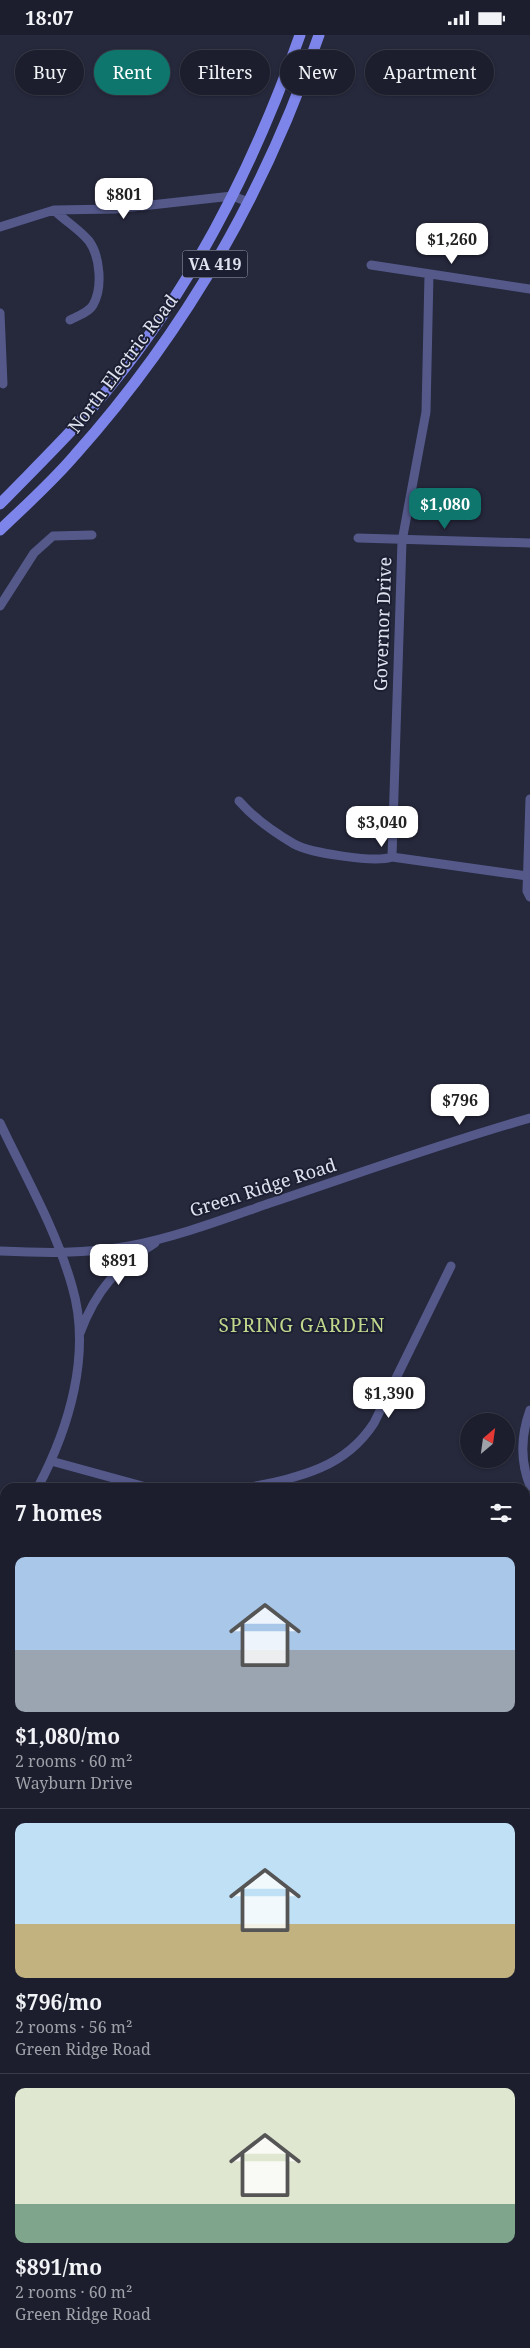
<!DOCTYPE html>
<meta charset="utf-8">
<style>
:root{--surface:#1c1e2d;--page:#292b39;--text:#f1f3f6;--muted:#a0a2aa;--line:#3a3c49;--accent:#0f766e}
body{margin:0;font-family:"Noto Serif",serif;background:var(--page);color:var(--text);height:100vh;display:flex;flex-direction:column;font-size:19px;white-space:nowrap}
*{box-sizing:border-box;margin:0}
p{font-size:16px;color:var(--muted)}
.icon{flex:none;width:28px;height:28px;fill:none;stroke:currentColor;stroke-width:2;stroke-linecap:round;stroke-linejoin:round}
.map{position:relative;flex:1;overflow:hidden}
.panel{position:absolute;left:0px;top:1448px;width:530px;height:866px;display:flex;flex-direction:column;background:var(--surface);border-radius:15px 15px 0 0;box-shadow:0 1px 4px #0004,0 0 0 1px var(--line)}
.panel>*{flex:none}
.banner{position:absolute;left:15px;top:15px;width:500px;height:45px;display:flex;gap:10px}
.needle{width:32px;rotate:29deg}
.controls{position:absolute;left:460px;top:1378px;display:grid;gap:10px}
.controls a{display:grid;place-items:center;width:55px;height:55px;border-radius:50%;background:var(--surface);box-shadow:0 1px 4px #0004,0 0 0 1px var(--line);font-size:25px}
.price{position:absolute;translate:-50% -42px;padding:0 11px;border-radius:10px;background:#fff;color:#222;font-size:16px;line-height:32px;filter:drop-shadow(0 1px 2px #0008)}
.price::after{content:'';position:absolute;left:50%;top:30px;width:15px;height:11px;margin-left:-8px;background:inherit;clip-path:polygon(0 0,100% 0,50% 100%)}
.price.active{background:var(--accent);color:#fff}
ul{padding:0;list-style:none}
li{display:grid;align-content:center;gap:10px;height:265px;padding:0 15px}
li+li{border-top:1px solid var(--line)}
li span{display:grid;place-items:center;height:155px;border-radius:10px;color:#555}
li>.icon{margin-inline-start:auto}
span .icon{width:90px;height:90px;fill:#fffc;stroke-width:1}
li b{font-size:21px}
h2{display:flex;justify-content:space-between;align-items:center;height:60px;padding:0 15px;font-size:21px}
.chip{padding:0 18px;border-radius:22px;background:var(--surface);box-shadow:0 1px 4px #0004,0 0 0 1px var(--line);font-size:18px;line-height:45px}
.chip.active{background:var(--accent);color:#fff}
.status{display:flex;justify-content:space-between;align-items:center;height:35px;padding:0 25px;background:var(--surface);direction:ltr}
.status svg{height:14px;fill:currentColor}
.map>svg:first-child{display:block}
.green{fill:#445310}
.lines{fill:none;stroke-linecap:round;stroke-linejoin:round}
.minor{stroke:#54598a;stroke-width:9}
.major{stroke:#7d85ea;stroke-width:11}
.labels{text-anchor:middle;stroke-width:4;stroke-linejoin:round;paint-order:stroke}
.shield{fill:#1c1f32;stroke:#a4a8b6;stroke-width:1}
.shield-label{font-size:16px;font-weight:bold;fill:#dfe2ef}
.street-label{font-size:18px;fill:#dfe2ef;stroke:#1c1f32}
.neighbourhood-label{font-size:19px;letter-spacing:1px;fill:#c1d78c;stroke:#1c1f32}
</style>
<div class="status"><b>18:07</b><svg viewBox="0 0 49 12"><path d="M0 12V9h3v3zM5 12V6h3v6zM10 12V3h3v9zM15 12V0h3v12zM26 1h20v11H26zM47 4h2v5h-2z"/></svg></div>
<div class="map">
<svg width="530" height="2313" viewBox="0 0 530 2313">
<rect width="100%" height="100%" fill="#26283c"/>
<path class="green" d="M 0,1833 L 5,1834 L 5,1955 L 0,1952 Z
M 5,2201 L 5,2245 L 0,2255 L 0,2211 Z"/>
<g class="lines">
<path class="minor" d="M 54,175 C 65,186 79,194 89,206 C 100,221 103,253 93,270 C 89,277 78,281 70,285
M 0,192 L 54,175 L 115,174 L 232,161 L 249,167
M 371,230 L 530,254
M 0,278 L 3,349
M 358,503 L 530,508
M 0,571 L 34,518 L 53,501 L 92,500
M 530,764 L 527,856 L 530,862
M 239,766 C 253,782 275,798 294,809 C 310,818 375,828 392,822 L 527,841
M 392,822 L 402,506 L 426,377 L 429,239
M 0,1088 C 25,1141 56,1194 72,1251 C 92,1318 69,1393 38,1452
M 0,1216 C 44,1218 85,1219 129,1211 C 177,1202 224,1184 270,1168 C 357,1139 442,1108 530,1083
M 80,1298 C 96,1255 117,1232 155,1208
M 530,1375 C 521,1400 520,1426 530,1451
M 51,1426 L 146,1452
M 251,1452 C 300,1442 345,1433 374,1388 L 451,1231
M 0,1517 L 5,1510
M 0,1575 L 5,1579
M 525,1636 L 530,1637
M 0,1668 L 5,1671
M 525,1691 L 530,1672
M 1,1777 L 5,1778
M 525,1783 L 530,1784
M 0,1852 L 5,1855
M 0,2019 L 5,2022
M 0,2061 L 5,2051
M 0,2291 L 5,2288
M 88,2309 L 89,2309
M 206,2309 L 216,2313
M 187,2313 L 189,2309
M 364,2313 L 367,2309"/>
<path class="major" d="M 0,469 C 31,437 63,406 92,373 C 186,265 253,134 300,0
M 0,495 C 25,471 52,447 75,420 C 184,298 266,155 319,0"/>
</g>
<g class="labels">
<rect class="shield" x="182.5" y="215.5" width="65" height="27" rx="4"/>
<g class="shield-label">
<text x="215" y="235">VA 419</text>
</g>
<g class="street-label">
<text transform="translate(123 329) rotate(-53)" y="6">North Electric Road</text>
<text transform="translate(383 589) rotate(-88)" y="6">Governor Drive</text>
<text transform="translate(263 1153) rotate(-18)" y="6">Green Ridge Road</text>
</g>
<g class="neighbourhood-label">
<text x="302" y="1297">SPRING GARDEN</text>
</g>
</g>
</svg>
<div class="controls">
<a><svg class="needle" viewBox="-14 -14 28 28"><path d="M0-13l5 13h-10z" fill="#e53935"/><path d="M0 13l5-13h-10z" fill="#a0a2aa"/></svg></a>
</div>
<b class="price" style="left:124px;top:185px">$801</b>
<b class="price" style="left:452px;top:230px">$1,260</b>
<b class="price active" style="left:445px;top:495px">$1,080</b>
<b class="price" style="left:382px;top:813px">$3,040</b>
<b class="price" style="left:460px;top:1091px">$796</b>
<b class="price" style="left:119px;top:1251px">$891</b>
<b class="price" style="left:389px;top:1384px">$1,390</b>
<div class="banner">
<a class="chip">Buy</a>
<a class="chip active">Rent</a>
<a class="chip">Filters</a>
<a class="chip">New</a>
<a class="chip">Apartment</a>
</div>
<section class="panel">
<h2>7 homes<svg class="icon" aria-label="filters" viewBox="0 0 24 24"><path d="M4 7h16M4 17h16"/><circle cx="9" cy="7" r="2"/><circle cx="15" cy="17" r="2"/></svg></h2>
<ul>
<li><span style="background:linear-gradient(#a9c7e8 60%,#9aa5b1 0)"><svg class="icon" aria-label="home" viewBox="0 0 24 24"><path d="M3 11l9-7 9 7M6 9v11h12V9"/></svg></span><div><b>$1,080/mo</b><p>2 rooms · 60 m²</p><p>Wayburn Drive</p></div></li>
<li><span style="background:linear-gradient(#bfe0f5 65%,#c2b280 0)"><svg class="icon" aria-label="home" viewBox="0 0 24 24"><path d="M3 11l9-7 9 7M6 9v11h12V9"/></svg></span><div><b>$796/mo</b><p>2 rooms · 56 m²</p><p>Green Ridge Road</p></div></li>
<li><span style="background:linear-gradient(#dfe7d0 75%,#7fa58c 0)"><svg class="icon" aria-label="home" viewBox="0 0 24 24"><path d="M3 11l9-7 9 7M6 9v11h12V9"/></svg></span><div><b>$891/mo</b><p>2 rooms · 60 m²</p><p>Green Ridge Road</p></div></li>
</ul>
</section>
</div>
